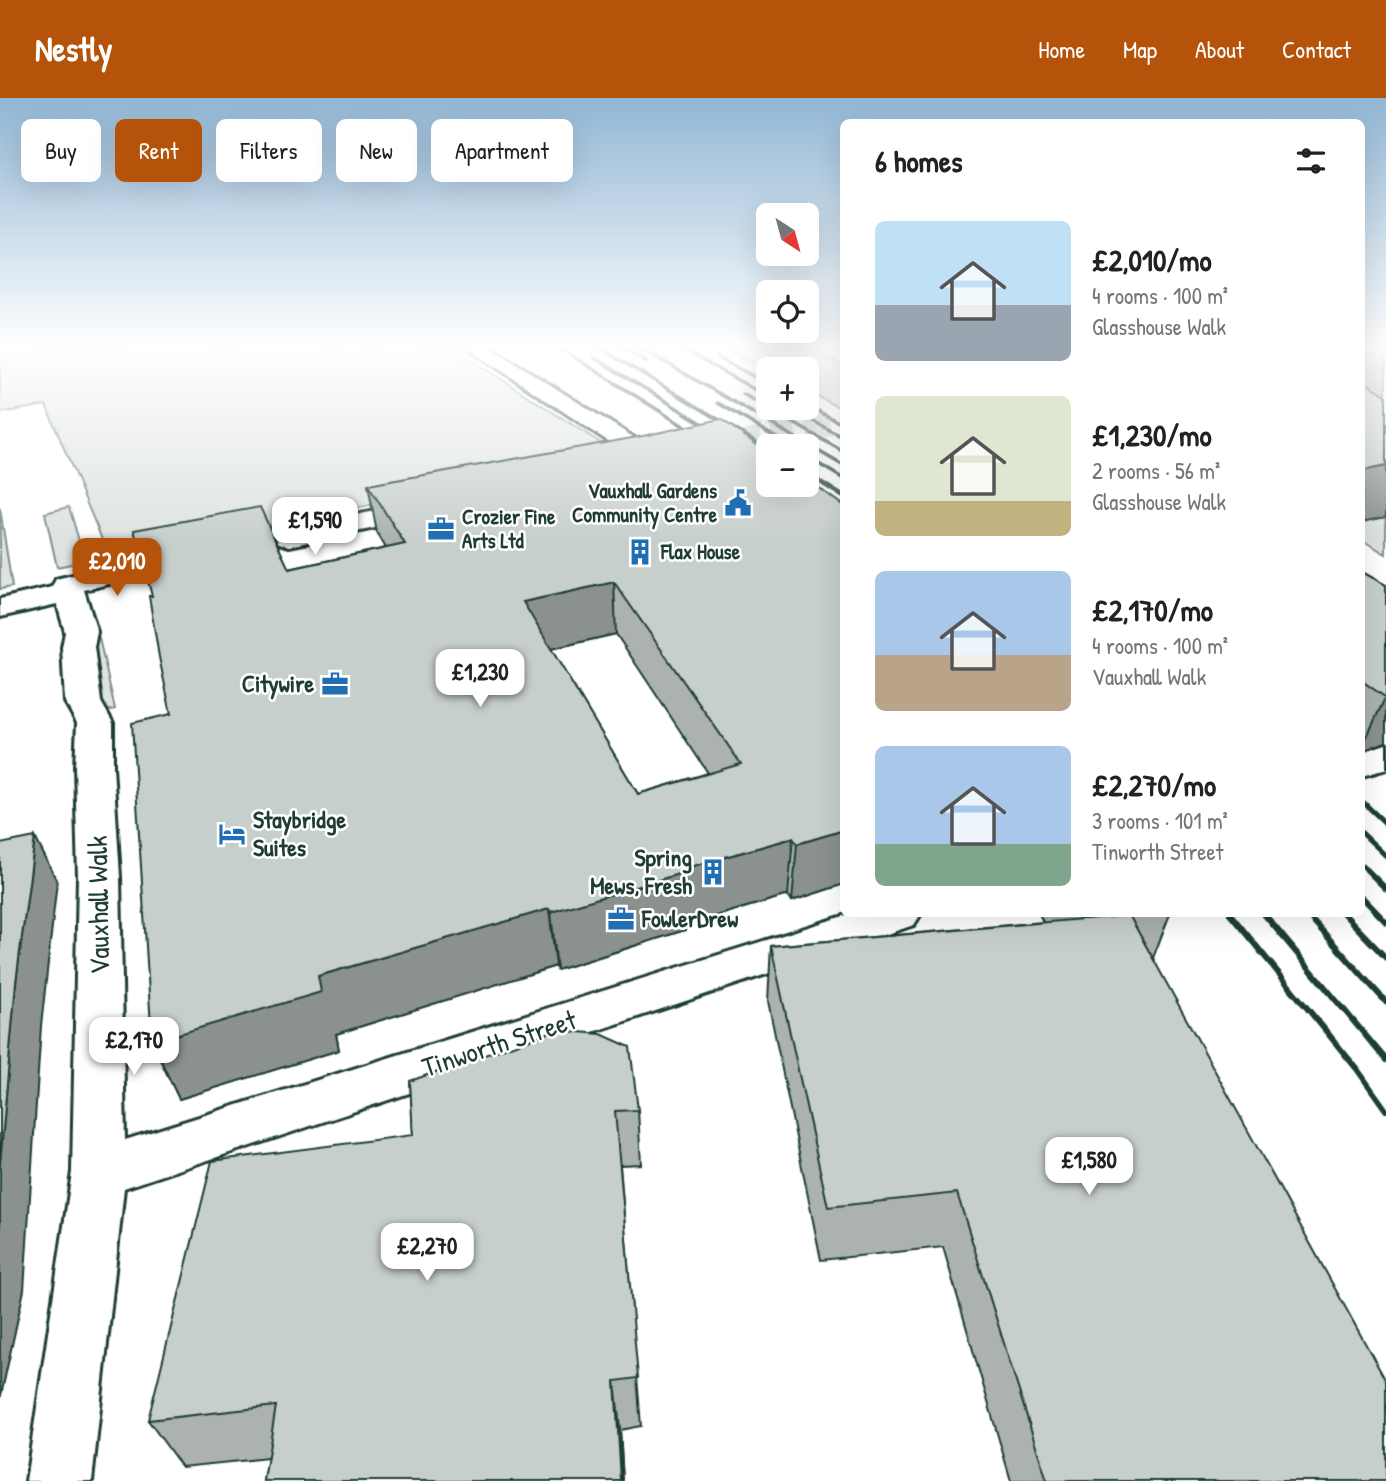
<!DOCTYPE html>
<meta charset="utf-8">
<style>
:root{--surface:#fff;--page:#f2f2f2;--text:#222;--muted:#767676;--accent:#b45309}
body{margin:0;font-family:"Patrick Hand",sans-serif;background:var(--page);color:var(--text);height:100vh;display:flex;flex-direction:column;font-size:26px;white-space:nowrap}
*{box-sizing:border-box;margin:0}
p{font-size:23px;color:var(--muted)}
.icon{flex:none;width:38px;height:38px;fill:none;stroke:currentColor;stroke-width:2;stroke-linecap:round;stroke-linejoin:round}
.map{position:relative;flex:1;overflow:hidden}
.drawer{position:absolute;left:840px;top:21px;width:525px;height:798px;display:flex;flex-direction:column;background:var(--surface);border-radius:10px;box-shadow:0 7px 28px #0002}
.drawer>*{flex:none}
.guide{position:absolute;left:21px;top:21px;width:665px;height:63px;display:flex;gap:14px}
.needle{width:46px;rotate:144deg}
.fabs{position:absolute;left:756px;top:105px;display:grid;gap:14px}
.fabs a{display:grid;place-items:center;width:63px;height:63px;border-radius:10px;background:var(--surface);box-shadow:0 7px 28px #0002;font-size:35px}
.price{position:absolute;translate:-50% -60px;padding:0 16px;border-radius:14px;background:#fff;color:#222;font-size:23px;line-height:46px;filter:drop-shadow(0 2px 4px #0008)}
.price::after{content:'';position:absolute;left:50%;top:42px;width:21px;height:16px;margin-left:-10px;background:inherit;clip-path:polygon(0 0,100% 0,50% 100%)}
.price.current{background:var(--accent);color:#fff}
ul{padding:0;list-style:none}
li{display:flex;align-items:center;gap:21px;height:175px;padding:0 35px}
li span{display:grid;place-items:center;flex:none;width:196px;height:140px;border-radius:10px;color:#555}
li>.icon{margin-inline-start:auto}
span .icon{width:84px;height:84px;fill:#fffc;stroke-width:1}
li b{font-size:30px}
h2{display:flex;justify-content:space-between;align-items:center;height:84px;padding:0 35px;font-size:30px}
.chip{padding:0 24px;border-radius:10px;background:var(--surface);box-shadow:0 7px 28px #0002;font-size:24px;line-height:63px}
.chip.current{background:var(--accent);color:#fff}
header{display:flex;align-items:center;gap:42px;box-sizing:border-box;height:98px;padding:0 35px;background:var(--accent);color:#fff}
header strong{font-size:33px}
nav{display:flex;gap:38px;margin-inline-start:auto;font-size:24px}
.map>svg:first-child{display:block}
.green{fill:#dee3e2;stroke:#7e908b;stroke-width:2}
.water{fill:#afbab7;stroke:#758883;stroke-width:2}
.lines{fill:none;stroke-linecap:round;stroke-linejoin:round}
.minor-tunnel{stroke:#d2d8d6;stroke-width:24;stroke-dasharray:24 11;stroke-linecap:butt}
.minor-casing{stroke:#1f3d34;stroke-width:6}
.minor{fill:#fff;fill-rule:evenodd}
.rail-far3{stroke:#1f3d34;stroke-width:3.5}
.rail-far2{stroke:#1f3d34;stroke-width:4.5}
.rail-far1{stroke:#1f3d34;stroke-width:5}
.rail{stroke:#1f3d34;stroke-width:6}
.wall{fill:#abb2af;stroke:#1f3d34;stroke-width:2;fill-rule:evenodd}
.shaded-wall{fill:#8b918f;stroke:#1f3d34;stroke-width:2}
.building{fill:#c7cfcc;stroke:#1f3d34;stroke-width:2;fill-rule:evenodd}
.labels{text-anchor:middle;stroke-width:5;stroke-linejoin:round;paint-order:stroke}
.far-poi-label{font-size:21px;font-weight:bold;fill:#1f3d34;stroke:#fff;text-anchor:start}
.poi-label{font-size:24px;font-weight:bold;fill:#1f3d34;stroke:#fff;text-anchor:end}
.near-street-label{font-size:28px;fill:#1f3d34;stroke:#fff}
</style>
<header>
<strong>Nestly</strong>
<nav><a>Home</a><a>Map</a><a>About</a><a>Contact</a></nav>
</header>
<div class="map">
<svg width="1386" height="1383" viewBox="0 0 1386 1383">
<rect width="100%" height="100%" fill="#fff"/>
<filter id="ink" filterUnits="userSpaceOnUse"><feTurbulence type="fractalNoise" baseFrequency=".0143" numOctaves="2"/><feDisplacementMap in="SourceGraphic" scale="14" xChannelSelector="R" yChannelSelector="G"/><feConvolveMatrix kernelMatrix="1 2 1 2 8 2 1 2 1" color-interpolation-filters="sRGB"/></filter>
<g filter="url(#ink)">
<path class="green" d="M 0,249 L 451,249 L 604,347 L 586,362 L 125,459 L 108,456 L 46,307 L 0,315 Z
M 723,249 L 807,249 L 843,267 L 843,309 L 840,310 L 807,293 L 807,271 L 768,273 Z
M 69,409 L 85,463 L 57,469 L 45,415 Z
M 0,410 L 12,489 L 0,491 Z
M 1386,416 L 1386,456 L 1362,442 L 1362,420 Z
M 99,540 L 115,611 L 99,615 L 85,543 Z"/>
<path class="water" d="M 1362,249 L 1386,249 L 1386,353 L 1362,337 Z"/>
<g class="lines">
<path class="minor-tunnel" d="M 704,354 L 844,323"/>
<g class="minor-casing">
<path id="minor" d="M 466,249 L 490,249 L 665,359 L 669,364 L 665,369 L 656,372 L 647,369 Z
M 427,403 L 437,405 L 441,411 L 437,417 L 289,448 L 279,445 L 275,439 L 279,433 L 289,430 Z
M 156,457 L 166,460 L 171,466 L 166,472 L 84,492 L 97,534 L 94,549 L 101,604 L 113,625 L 113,669 L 120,779 L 125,1042 L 850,816 L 921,816 L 914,827 L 124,1090 L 92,1383 L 26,1383 L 72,1074 L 78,779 L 75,669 L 77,625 L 65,604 L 62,549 L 65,534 L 57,506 L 0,519 L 0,501 L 52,489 L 56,481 Z
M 1386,646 L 1386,671 L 1362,678 L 1362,654 Z"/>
</g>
<use href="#minor" class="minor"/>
<path class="rail-far3" d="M 558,249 L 701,339
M 598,249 L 768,351
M 622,249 L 646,263
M 639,249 L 844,368
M 678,249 L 761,295
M 593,259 L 718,335
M 717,259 L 768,286
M 743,296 L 844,354
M 718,305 L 790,348
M 807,307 L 844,327
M 804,318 L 844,340
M 807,359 L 844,381
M 807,375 L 825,387"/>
<path class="rail-far2" d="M 822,385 L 844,399"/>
<path class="rail-far1" d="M 1362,703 L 1386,726
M 1362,735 L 1386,758
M 1362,767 L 1369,774"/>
<path class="rail" d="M 1367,772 L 1386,791
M 1362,799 L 1386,824
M 1230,816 L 1357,971 L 1386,1012
M 1264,816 L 1386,962
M 1307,816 L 1386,904
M 1344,816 L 1386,860"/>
</g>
<path class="wall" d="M 368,387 L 844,408 L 844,786 L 792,803 L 788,797 L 685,827 L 685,832 L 622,852 L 557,872 L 556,868 L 336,936 L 339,952 L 179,1001 L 152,944 L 171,616 L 289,471 L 386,450 L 377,435 ZM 616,536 L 708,675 L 638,696 L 551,551 Z
M 1362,474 L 1386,487 L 1386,644 L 1362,653 Z
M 1039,816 L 1170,816 L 1153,860 L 1386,1383 L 1011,1383 L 943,1149 L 821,1162 L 768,903 L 771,848 L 1043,824 Z
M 410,983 L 638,1012 L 641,1066 L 620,1067 L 641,1328 L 620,1332 L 623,1383 L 264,1383 L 268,1360 L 182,1369 L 148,1322 L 413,1037 Z"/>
<path class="shaded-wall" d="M 1386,368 L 1386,419 L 1362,424 L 1362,373 Z
M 614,484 L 616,536 L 528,556 L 523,504 Z
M 1386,598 L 1386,644 L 1362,653 L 1362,649 Z
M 844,732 L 844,786 L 792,803 L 797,746 Z
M 35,739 L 57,783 L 41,928 L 24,1192 L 0,1302 L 0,1065 L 16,884 Z
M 793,740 L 788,797 L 685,827 L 685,832 L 557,872 L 551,814 L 682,771 Z
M 549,811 L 556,868 L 336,936 L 339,952 L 179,1001 L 152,944 L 318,878 Z
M 615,1283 L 620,1332 L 623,1383 L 621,1383 Z"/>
<path class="building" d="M 1362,282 L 1386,297 L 1386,368 L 1362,373 Z
M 721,321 L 768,355 L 768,387 L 807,387 L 807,382 L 844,408 L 844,732 L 797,746 L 793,740 L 739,755 L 682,771 L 685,774 L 619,794 L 551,814 L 549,811 L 318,878 L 321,894 L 152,944 L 132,625 L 171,616 L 159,559 L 149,498 L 152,498 L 134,432 L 260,409 L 289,471 L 405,446 L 368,387 L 643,338 ZM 614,484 L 741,666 L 638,696 L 523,504 Z
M 1362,474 L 1386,487 L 1386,598 L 1385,599 L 1362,583 Z
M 35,739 L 16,884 L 0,1065 L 0,746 Z
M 1083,816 L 1149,816 L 1086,821 Z
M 1129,817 L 1386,1283 L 1386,1383 L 1047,1383 L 957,1095 L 828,1109 L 771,848 Z
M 556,932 L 601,936 L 630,949 L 638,1012 L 615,1013 L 638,1280 L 615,1283 L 621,1383 L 264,1383 L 276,1308 L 148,1322 L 212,1063 L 413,1037 L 410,983 Z"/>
</g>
<linearGradient id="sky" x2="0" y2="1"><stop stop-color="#91b6d4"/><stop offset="0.56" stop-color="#fff"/><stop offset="1" stop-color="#fff" stop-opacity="0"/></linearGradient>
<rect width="1386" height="443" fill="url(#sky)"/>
<defs>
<g id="civic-bare" transform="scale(2.1)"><path d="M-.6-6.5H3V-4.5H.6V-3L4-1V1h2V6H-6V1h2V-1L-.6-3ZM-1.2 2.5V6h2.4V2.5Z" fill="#1f6fb2" stroke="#fff" stroke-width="2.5" paint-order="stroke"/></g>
<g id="office-bare" transform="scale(2.1)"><path d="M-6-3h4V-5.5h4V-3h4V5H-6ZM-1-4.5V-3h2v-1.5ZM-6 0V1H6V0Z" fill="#1f6fb2" stroke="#fff" stroke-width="2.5" paint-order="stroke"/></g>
<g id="building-bare" transform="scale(2.1)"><path d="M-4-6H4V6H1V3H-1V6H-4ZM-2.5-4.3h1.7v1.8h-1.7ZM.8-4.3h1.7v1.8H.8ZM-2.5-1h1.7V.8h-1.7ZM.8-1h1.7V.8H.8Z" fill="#1f6fb2" stroke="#fff" stroke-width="2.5" paint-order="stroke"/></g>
<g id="hotel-bare" transform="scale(2.1)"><path d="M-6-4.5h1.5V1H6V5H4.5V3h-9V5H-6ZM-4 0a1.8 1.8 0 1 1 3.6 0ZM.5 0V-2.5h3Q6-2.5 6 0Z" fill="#1f6fb2" stroke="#fff" stroke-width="2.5" paint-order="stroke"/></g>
</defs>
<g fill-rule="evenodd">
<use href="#civic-bare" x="738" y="405"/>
<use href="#office-bare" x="441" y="431"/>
<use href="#building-bare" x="640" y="454"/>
<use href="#office-bare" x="335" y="586"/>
<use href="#hotel-bare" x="232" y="736"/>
<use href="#building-bare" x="713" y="774"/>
<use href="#office-bare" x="621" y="821"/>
</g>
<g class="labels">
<g class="far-poi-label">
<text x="717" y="400" text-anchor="end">Vauxhall Gardens<tspan x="717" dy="24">Community Centre</tspan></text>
<text x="462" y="426">Crozier Fine<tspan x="462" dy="24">Arts Ltd</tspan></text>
<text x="661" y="461">Flax House</text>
</g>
<g class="poi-label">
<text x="314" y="594">Citywire</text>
<text x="253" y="730" text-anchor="start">Staybridge<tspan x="253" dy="28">Suites</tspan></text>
<text x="692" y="768">Spring<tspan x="692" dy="28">Mews, Fresh</tspan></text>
<text x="642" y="829" text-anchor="start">FowlerDrew</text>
</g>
<g class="near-street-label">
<text transform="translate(98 807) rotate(-91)" y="10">Vauxhall Walk</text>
<text transform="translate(499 945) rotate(-18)" y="10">Tinworth Street</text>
</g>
</g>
</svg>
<div class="fabs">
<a><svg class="needle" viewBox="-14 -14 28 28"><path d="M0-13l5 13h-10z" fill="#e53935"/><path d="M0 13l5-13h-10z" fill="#767676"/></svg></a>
<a><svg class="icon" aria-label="locate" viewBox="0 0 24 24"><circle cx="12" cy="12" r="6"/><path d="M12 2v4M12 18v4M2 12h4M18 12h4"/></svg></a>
<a>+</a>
<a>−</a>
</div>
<b class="price" style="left:315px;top:459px">£1,590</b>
<b class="price current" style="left:117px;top:500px">£2,010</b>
<b class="price" style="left:480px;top:611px">£1,230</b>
<b class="price" style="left:134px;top:979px">£2,170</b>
<b class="price" style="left:1089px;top:1099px">£1,580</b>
<b class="price" style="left:427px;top:1185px">£2,270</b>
<div class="guide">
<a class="chip">Buy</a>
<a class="chip current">Rent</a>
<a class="chip">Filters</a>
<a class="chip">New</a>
<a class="chip">Apartment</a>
</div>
<section class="drawer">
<h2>6 homes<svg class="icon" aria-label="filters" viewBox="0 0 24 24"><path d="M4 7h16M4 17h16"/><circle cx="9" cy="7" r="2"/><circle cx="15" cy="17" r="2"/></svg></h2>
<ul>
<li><span style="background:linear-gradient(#bfe0f5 60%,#9aa5b1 0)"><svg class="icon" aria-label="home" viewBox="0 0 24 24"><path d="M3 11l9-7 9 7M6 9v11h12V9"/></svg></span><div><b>£2,010/mo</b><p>4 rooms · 100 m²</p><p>Glasshouse Walk</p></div></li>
<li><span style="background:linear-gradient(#dfe7d0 75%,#c2b280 0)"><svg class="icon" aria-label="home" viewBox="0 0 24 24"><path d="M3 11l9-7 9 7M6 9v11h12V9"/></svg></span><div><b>£1,230/mo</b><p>2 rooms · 56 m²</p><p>Glasshouse Walk</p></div></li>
<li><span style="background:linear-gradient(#a9c7e8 60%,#b9a48a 0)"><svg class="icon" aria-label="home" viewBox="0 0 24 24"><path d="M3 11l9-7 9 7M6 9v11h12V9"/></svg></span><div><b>£2,170/mo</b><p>4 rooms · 100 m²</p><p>Vauxhall Walk</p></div></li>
<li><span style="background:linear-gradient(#a9c7e8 70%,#7fa58c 0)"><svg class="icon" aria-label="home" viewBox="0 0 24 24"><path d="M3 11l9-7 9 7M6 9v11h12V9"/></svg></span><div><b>£2,270/mo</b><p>3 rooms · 101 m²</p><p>Tinworth Street</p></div></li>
</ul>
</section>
</div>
